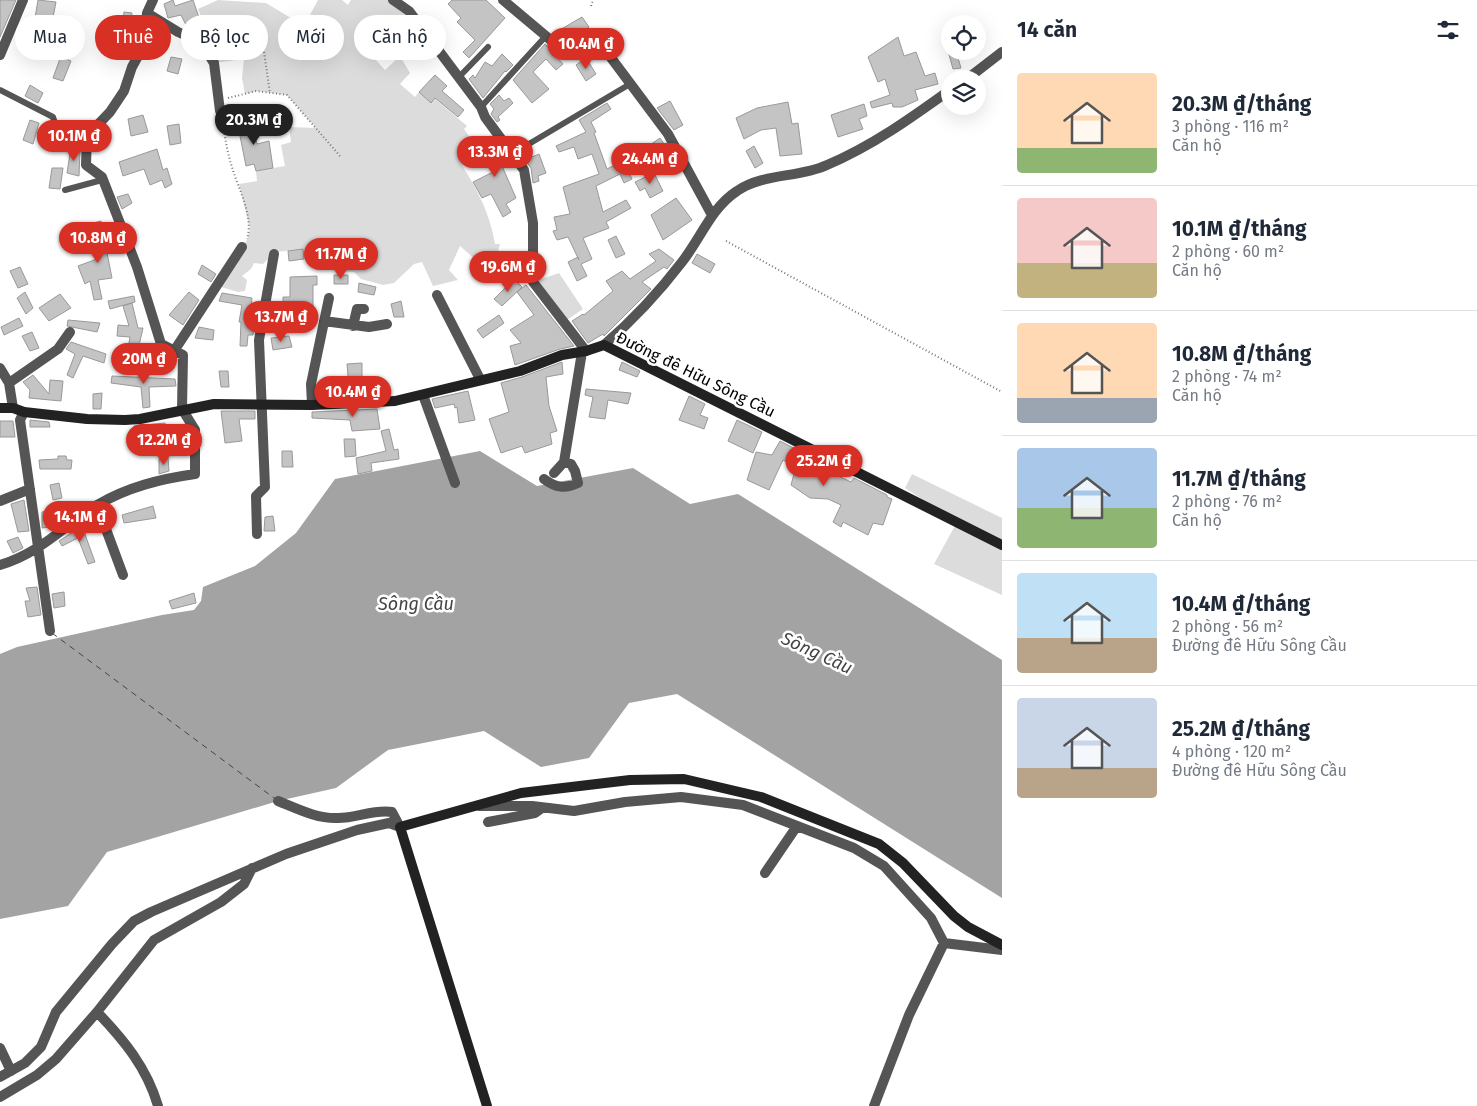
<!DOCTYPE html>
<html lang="vi">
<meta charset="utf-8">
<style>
:root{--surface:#fff;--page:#f6f6f7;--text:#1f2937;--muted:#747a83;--line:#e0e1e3;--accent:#d93025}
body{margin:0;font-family:"Fira Sans",sans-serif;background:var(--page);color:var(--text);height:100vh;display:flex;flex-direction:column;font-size:19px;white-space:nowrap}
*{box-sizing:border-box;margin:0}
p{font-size:16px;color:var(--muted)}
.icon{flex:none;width:28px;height:28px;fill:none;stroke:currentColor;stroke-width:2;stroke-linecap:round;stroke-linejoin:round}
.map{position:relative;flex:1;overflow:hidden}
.sheet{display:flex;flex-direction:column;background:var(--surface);width:475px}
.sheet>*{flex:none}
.top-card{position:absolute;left:15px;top:15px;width:475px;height:45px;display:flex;gap:10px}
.fabs{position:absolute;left:941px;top:15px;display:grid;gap:10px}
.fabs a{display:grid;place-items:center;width:45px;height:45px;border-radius:50%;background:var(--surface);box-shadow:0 5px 20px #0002;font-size:25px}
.price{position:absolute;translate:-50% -42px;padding:0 11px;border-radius:18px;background:var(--accent);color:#fff;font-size:16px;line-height:32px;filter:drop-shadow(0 1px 2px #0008)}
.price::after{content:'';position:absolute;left:50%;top:30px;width:15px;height:11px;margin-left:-8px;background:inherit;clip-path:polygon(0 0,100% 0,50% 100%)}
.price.selected{background:#222;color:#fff}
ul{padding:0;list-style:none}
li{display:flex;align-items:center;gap:15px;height:125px;padding:0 15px}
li+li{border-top:1px solid var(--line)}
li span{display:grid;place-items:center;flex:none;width:140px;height:100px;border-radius:5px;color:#555}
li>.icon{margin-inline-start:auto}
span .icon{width:60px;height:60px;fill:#fffc;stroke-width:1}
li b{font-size:21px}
h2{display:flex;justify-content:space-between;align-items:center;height:60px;padding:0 15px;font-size:21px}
.chip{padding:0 18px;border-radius:22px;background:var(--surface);box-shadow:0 5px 20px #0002;font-size:18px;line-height:45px}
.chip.selected{background:var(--accent);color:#fff}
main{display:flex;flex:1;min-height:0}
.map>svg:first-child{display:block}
.green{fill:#dcdcdc}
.water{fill:#a3a3a3}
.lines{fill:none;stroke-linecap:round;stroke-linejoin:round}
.ferry{stroke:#444;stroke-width:1;stroke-dasharray:6 5;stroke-linecap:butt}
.building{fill:#c4c4c4;stroke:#999}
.path{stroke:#777;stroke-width:2;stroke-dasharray:1 2.5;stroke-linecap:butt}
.lane{stroke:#555;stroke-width:6}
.street{stroke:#555;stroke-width:10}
.secondary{stroke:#222;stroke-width:10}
.labels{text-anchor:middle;stroke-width:5;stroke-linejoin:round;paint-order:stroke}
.street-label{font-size:16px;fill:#000;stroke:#fff}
.water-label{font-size:18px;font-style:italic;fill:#444;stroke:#fff}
</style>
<main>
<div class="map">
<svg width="1002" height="1106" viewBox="0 0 1002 1106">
<rect width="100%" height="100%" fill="#fff"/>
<path class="green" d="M 218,0 L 266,3 L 304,26 L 318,0 L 342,0 L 348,5 L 351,0 L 393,0 L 413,17 L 375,59 L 385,70 L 400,56 L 410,73 L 400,84 L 415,97 L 419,92 L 431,102 L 435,99 L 467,126 L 464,129 L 471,139 L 472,147 L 460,162 C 477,189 490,213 495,244 L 500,244 L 494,266 L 486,261 L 477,261 L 460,246 L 449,270 L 458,280 L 433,286 L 422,262 L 414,264 L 394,283 L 383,285 L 361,279 L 354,272 L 338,271 L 304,259 L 303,250 L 272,252 L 273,259 L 267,260 L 263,264 L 254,263 L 251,269 L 242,276 L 247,280 L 245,291 L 238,292 L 218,286 L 247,240 L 250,229 L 239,184 L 257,181 L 256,171 L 285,166 L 281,145 L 291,142 L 289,127 L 316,128 L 287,95 L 257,91 L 245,94 L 242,78 L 244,59 L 214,63 L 191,35 L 206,28 L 198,9 Z
M 559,273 L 583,309 L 564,322 L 533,282 Z
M 912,474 L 1002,518 L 1002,595 L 934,564 L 957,522 L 905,488 Z"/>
<path class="water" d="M 480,451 L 537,486 L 633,468 L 690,504 L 738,494 L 1002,660 L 1002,898 L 677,694 L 629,703 L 589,758 L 541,767 L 484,731 L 388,750 L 336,788 L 278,801 L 107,852 L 68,906 L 0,919 L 0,654 L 17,647 L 162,615 L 194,610 L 201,601 L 203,587 L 255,566 L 296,533 L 335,479 Z"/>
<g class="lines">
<path class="ferry" d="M 52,633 L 274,798"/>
</g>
<path class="building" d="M 0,0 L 16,0 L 0,37 Z
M 38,0 L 56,2 L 50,33 L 33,30 Z
M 173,0 L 175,6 L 193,0 L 203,29 L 197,33 L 188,29 L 181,15 L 168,18 L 164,4 Z
M 452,0 L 486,0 L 505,18 L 469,58 L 463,52 L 475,40 L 457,22 L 461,18 L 448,4 Z
M 124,12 L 132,13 L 130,29 L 122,28 Z
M 582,17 L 589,27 L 563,41 L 558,31 Z
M 898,37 L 904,56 L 916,52 L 925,76 L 935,73 L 938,84 L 915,90 L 918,100 L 902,107 L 893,107 L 892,103 L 872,108 L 870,102 L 890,95 L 885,79 L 878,82 L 868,57 Z
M 66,42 L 71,44 L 68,60 L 71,61 L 63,81 L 53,78 Z
M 545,44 L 563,64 L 556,70 L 546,59 L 533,72 L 549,89 L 532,103 L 513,80 Z
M 948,51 L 956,51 L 961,68 L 953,69 Z
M 502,54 L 513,65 L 506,72 L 505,71 L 483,98 L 469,79 L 473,75 L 475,78 L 485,62 L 492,66 Z
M 171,57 L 182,59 L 178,74 L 167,71 Z
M 586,58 L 596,74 L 586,81 L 576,65 Z
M 435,75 L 447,86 L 442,91 L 464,110 L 458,117 L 435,98 L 431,103 L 419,92 Z
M 30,85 L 43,93 L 38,103 L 25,96 Z
M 499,95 L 504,101 L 509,98 L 513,103 L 498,117 L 500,120 L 497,122 L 491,114 L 494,109 L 490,104 Z
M 670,101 L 683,125 L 674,130 L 657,108 Z
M 788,102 L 792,124 L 798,123 L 802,154 L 780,156 L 776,128 L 761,130 L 744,139 L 736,118 L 757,108 Z
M 607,103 L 611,109 L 591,122 L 596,132 L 594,133 L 607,169 L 623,161 L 632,179 L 624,183 L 620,174 L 596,186 L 603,212 L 626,200 L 631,208 L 606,222 L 609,228 L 583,238 L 592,259 L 581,264 L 587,276 L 577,281 L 568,262 L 578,257 L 579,260 L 568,237 L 557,240 L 553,231 L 557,230 L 554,217 L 570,214 L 563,187 L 599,174 L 592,154 L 578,159 L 574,147 L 559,152 L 556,146 L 586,132 L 579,120 Z
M 864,104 L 867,116 L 859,119 L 863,129 L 838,137 L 831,115 Z
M 248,114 L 253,136 L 255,136 L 257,144 L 269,141 L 273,168 L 256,171 L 254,164 L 246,166 L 236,116 Z
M 143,115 L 148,132 L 131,136 L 128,119 Z
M 30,120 L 39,123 L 33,144 L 23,140 Z
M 179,124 L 181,143 L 170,145 L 167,126 Z
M 491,136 L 498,148 L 495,150 L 516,198 L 506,204 L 511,212 L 503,217 L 491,194 L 482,198 L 473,182 L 493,172 L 486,156 L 483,158 L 475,146 Z
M 660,138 L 673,157 L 655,167 L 644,149 Z
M 754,146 L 763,163 L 755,168 L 746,151 Z
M 71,147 L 80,151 L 79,176 L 67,173 Z
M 157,149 L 163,170 L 167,168 L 172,184 L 165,188 L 162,180 L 150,185 L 144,169 L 123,176 L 119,162 Z
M 539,154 L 546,173 L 538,176 L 539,181 L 533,183 L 531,168 L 525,160 Z
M 52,168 L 63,168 L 60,189 L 49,188 Z
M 654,173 L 663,191 L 650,198 L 645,188 L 640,191 L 635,182 Z
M 128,194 L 132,203 L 122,209 L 117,197 Z
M 676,198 L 692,220 L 663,240 L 651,215 Z
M 101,221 L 110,253 L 107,253 L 112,278 L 98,280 L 102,299 L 94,300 L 90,281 L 85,284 L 78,266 L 97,259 L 94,249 L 100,247 L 93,223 Z
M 616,236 L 625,254 L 616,258 L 608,240 Z
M 303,249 L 304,259 L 289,261 L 288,251 Z
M 659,249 L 674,260 L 667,269 L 664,267 L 642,282 L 651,289 L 604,336 L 603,334 L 588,343 L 572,321 L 583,314 L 584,315 L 613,291 L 606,281 L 622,271 L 630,279 L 656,261 L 649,254 Z
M 697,254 L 715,264 L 710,273 L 692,263 Z
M 202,265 L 216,274 L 211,282 L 198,274 Z
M 20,267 L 28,284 L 18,288 L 10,271 Z
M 334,275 L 348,275 L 348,284 L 334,284 Z
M 317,276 L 317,285 L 313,285 L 313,306 L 283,306 L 283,297 L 290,297 L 290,277 Z
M 514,279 L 522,287 L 502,306 L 494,299 Z
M 359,283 L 376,287 L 374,295 L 358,292 Z
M 526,285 L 574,346 L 560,349 L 515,365 L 510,346 L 521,343 L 510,330 L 534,315 L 517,292 Z
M 25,292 L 33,308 L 26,314 L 17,298 Z
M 189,292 L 199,300 L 183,325 L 169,315 Z
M 222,293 L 252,298 L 249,326 L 254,326 L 253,335 L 248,335 L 247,346 L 240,346 L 241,322 L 239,322 L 242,305 L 219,301 Z
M 60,294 L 71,308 L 49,321 L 39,308 Z
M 134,296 L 135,302 L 110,309 L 108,301 Z
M 401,301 L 404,317 L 394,317 L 391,304 Z
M 132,303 L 138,328 L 143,328 L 138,350 L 142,351 L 141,361 L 126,359 L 130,337 L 117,336 L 118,325 L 129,326 L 123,306 Z
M 499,315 L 504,323 L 483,338 L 477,330 Z
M 19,318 L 23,326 L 4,335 L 1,327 Z
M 68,320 L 100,323 L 97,332 L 67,326 Z
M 199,327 L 214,330 L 213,340 L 195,338 Z
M 32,332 L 39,348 L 30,351 L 22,336 Z
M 289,336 L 292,347 L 273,350 L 271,338 Z
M 71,342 L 106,354 L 104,363 L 83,356 L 73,378 L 67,375 L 75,354 L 66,349 Z
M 562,362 L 563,374 L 546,377 L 549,406 L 557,431 L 550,433 L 552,444 L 525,453 L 522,446 L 501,453 L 489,419 L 509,412 L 501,383 L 522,377 Z
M 622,362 L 640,371 L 637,377 L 619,370 Z
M 362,363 L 362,388 L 349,388 L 347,364 Z
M 219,371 L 228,371 L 229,387 L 221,387 Z
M 33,375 L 49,394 L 50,380 L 63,381 L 61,401 L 29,398 L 30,390 L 23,382 Z
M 112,376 L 175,379 L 176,386 L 149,387 L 150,407 L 143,408 L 141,387 L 111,383 Z
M 586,389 L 631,393 L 628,404 L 608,400 L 605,419 L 589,417 L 593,397 L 585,395 Z
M 468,391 L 475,420 L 459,423 L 457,407 L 455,408 L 454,404 L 435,408 L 432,399 Z
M 102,393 L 101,409 L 93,409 L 93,394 Z
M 689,396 L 705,404 L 700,415 L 708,418 L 704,429 L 679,420 Z
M 377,409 L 380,429 L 352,431 L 350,420 L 312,418 L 312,412 Z
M 221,411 L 255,411 L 255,419 L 239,419 L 242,441 L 225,443 Z
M 30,420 L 49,422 L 50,427 L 30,427 Z
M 737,420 L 762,432 L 753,453 L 728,441 Z
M 0,421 L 13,421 L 15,437 L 0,437 Z
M 165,423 L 167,441 L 136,445 L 134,426 Z
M 389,429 L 394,450 L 398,449 L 399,459 L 371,463 L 372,471 L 358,474 L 356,458 L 386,451 L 381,431 Z
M 344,439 L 355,439 L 356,456 L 345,457 Z
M 780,441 L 837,470 L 834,474 L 851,482 L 854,478 L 887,495 L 887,497 L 892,499 L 883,525 L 873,523 L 868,535 L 843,522 L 841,527 L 833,522 L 841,505 L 828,499 L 810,498 L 791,485 L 796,467 L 783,460 L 769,490 L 747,480 L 756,452 L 772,455 Z
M 282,451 L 292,451 L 293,467 L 282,467 Z
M 58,456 L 66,456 L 67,460 L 72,460 L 71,469 L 40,469 L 39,460 L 58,459 Z
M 168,458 L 169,471 L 159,474 L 159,459 Z
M 59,483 L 62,498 L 53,500 L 50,485 Z
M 24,500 L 29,531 L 18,532 L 11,504 Z
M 153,506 L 156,518 L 124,523 L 122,515 Z
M 54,510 L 56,526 L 42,528 L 42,512 Z
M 273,516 L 275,531 L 264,531 L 265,517 Z
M 82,526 L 95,562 L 88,564 L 78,538 L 62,546 L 59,541 Z
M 18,537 L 23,548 L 13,553 L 7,541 Z
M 37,587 L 41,615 L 28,617 L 25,601 L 30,601 L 26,588 Z
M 64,592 L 65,606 L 54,608 L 52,594 Z
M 194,593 L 196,603 L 172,609 L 169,601 Z"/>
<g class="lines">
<path class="path" d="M 591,6 L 593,0
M 263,45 L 270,93
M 228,98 L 256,91 L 287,95 L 340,156
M 222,120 C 225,136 227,152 232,167 C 238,189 254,215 247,239
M 726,241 L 1002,392"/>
<path class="lane" d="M 458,78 L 488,47
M 0,90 L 53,117 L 58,133 L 87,149
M 481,107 L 545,37
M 512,154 L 630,84
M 65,190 L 102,180"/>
<path class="street" d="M 393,0 L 409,11 L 481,107 L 485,117 L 524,170 L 533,223 L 533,282 L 586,351
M 503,0 L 559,47 L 576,49 L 596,42 L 600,43 L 668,134 L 712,215
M 147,13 L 178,32 L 201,42 L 214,63 L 220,111
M 0,55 L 23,0
M 967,79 L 1002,52
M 437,295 L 480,379
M 324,321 L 369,327 L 387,324
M 353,326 L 357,309 L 364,309
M 604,345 C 633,320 659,292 682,262 C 701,238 711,208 737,191 C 763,173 799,178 827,165 C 872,146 911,118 950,90
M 174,351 L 242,247
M 0,368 L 9,383 L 13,408
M 9,383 L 58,349 L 70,332
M 423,395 L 455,483
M 312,405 L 311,384 L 329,298
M 24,412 L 20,420 L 50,631
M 554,473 L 564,462
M 544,479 C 556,488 565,489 578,483 L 575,471 L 571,464 L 564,462 L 582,352
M 0,501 L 30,489
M 97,505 L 123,575
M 257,534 L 256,496 L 265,487 L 259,340 L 274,254
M 0,565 C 39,554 64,526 97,505 C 128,487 160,479 195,474 L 195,430 L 182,409 L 183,355 L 161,344 L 137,267 L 102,177 L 86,165 L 87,136 L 110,112 L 124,91 L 132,67 L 143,47 L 147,13 L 153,0
M 278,801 C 298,809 317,819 338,818 C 357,818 374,809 392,812 L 400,827
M 479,806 L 532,806 L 574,811 L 625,802 L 681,797 L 743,805 L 854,848 L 884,866 L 931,918 L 944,943 L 1002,950
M 488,822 L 535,813 L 542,808
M 765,873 L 797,826
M 97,1012 C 124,1040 147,1068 158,1106
M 0,1048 L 11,1071
M 0,1077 L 25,1063 L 41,1047 L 56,1012 L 112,944 L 134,921 L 151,912 L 286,854 L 357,830 L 389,823 L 400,827
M 0,1097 L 37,1075 L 56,1059 L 97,1012 L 154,940 L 221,902 L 244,884 L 252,868
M 874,1106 L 909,1015 L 944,943"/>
<path class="secondary" d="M 0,408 L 13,408 L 24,412 L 87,419 L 125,420 L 140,419 L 214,404 L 312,405 L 395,401 L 520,371 L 562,355 L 586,351 L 604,345 L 1002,545
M 487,1106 L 400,827 L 521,793 L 630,780 L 684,779 L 761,797 L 879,844 L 903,863 L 954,916 L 968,927 L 1002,945"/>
</g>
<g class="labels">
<g class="street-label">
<text transform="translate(696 374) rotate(26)" y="6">Đường đê Hữu Sông Cầu</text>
</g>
<g class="water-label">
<text x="416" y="610">Sông Cầu</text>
<text transform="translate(817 653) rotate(25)" y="6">Sông Cầu</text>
</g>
</g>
</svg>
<div class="fabs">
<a><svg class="icon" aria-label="locate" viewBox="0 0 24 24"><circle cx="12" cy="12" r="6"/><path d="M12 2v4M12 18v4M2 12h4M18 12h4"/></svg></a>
<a><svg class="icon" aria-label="layers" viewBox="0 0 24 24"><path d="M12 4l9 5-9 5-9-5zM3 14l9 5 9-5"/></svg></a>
</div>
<b class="price" style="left:586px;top:70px">10.4M ₫</b>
<b class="price selected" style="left:254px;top:146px">20.3M ₫</b>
<b class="price" style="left:74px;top:162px">10.1M ₫</b>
<b class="price" style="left:495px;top:178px">13.3M ₫</b>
<b class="price" style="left:650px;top:185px">24.4M ₫</b>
<b class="price" style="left:98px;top:264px">10.8M ₫</b>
<b class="price" style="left:341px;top:280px">11.7M ₫</b>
<b class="price" style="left:508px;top:293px">19.6M ₫</b>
<b class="price" style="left:281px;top:343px">13.7M ₫</b>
<b class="price" style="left:144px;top:385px">20M ₫</b>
<b class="price" style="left:353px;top:418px">10.4M ₫</b>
<b class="price" style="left:164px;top:466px">12.2M ₫</b>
<b class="price" style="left:824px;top:487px">25.2M ₫</b>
<b class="price" style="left:80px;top:543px">14.1M ₫</b>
<div class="top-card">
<a class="chip">Mua</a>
<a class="chip selected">Thuê</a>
<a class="chip">Bộ lọc</a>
<a class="chip">Mới</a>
<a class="chip">Căn hộ</a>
</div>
</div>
<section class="sheet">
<h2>14 căn<svg class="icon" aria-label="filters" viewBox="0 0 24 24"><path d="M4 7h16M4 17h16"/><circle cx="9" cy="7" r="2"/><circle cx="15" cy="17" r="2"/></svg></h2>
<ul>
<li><span style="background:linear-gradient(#ffd9b3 75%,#8fb573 0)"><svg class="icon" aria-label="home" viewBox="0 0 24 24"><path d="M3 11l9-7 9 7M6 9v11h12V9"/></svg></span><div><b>20.3M ₫/tháng</b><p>3 phòng · 116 m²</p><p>Căn hộ</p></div></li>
<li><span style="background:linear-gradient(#f6c9c9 65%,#c2b280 0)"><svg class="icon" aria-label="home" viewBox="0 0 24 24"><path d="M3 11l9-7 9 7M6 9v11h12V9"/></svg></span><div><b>10.1M ₫/tháng</b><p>2 phòng · 60 m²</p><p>Căn hộ</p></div></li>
<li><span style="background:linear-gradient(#ffd9b3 75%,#9aa5b1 0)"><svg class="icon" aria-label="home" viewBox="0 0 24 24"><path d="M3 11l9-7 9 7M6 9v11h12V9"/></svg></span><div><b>10.8M ₫/tháng</b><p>2 phòng · 74 m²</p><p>Căn hộ</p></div></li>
<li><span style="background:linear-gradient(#a9c7e8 60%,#8fb573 0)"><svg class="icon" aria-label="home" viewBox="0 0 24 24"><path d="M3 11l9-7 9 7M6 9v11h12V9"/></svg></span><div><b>11.7M ₫/tháng</b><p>2 phòng · 76 m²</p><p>Căn hộ</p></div></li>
<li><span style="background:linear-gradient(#bfe0f5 65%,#b9a48a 0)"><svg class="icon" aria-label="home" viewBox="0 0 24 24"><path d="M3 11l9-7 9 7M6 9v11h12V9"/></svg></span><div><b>10.4M ₫/tháng</b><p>2 phòng · 56 m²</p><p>Đường đê Hữu Sông Cầu</p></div></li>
<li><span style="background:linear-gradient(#c9d6e8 70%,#b9a48a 0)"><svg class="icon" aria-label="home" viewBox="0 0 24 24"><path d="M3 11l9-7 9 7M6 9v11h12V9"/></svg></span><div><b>25.2M ₫/tháng</b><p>4 phòng · 120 m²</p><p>Đường đê Hữu Sông Cầu</p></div></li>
</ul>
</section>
</main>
